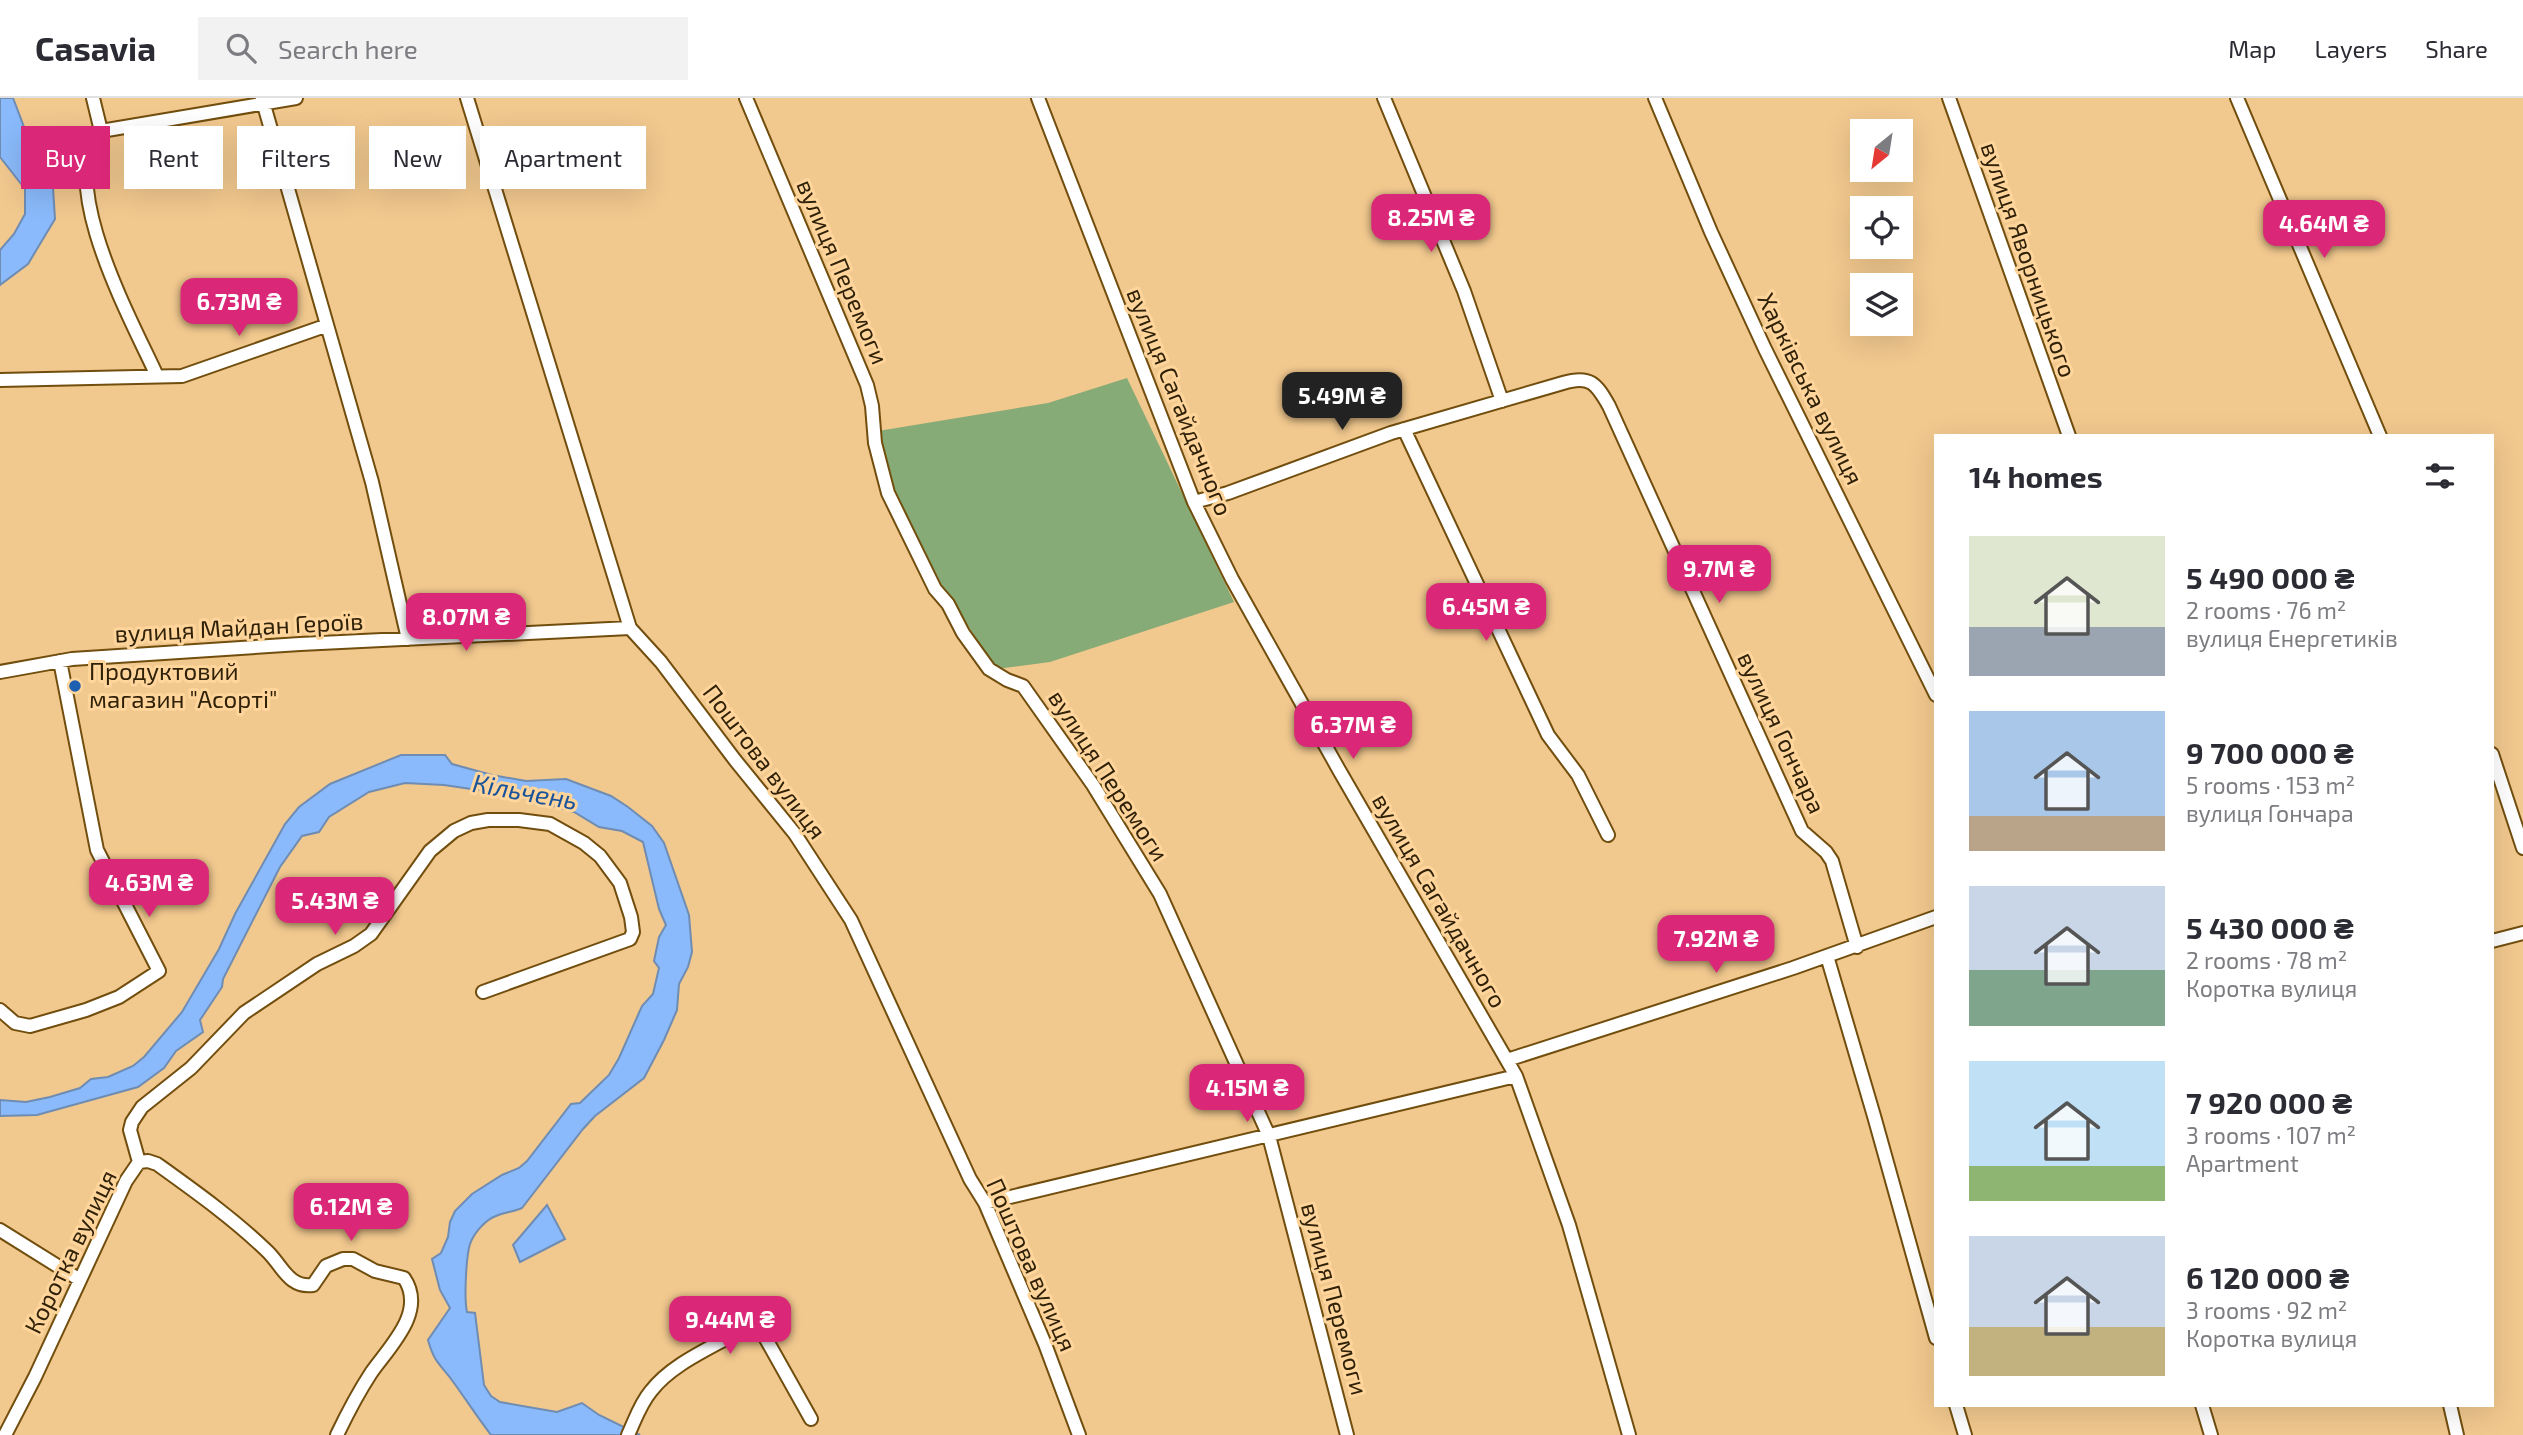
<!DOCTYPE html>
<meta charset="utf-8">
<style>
:root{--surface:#fff;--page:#f2f2f3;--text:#2b2b33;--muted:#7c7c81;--line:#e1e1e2;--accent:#db2777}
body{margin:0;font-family:"Exo 2",sans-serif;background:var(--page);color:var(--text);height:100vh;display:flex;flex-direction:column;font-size:26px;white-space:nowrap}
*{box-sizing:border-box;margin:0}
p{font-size:23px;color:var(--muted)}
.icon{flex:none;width:38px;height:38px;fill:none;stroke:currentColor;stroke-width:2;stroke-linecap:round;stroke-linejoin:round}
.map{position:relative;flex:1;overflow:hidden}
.details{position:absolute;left:1934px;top:336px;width:560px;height:973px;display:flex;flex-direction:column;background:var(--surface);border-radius:0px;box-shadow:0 7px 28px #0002}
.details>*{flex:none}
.hud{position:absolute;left:21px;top:28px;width:665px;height:63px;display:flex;gap:14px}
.needle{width:46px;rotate:210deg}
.buttons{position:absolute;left:1850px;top:21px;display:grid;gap:14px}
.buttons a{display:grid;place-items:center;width:63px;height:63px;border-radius:0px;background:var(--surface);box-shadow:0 7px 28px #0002;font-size:35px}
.price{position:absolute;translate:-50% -60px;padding:0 16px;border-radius:14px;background:var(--accent);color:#fff;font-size:23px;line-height:46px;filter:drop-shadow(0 2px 4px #0008)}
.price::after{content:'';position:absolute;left:50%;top:42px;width:21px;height:16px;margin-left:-10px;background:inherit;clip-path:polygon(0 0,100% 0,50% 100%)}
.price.on{background:#222;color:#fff}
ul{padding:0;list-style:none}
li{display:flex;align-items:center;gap:21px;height:175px;padding:0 35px}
li span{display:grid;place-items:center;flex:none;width:196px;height:140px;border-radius:0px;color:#555}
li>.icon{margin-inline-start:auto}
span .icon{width:84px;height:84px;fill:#fffc;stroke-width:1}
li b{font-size:30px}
h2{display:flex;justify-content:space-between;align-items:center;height:84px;padding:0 35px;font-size:30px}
.chip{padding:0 24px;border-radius:0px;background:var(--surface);box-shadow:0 7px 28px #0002;font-size:24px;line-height:63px}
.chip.on{background:var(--accent);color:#fff}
header{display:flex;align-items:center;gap:42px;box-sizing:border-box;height:98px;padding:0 35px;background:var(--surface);border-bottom:2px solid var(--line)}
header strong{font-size:33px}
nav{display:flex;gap:38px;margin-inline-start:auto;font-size:24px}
.search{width:490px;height:63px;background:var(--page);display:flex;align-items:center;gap:18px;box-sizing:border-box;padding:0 24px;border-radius:0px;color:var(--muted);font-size:26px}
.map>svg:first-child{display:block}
.green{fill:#87ab76}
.water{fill:#8abafb;stroke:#6f8cb2;stroke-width:2}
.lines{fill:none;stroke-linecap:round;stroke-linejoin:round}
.minor-casing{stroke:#714e0e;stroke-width:16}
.minor{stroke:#fff;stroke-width:12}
.poi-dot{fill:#1d5fb0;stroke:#ffd59b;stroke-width:2.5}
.labels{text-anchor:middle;stroke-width:6;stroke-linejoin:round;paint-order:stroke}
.street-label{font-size:24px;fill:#302109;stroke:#ffd59b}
.poi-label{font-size:24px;fill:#302109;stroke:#ffd59b;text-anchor:start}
.water-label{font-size:26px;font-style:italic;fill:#19539b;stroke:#ffd59b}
</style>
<header>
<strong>Casavia</strong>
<div class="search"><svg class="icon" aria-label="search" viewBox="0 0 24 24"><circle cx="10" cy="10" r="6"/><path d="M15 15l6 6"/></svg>Search here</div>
<nav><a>Map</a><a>Layers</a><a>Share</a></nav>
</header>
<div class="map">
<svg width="2523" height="1337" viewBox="0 0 2523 1337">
<rect width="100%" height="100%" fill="#f1c88e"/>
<path class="green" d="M 1127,280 L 1234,504 L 1050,564 L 996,571 L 938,481 L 888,385 L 878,333 L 1048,305 Z"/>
<path class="water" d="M 0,0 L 13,0 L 29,42 L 53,90 L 55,121 L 28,166 L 0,187 L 0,152 L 14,136 L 25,116 L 25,91 L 0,59 Z
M 401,657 L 445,657 L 452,666 L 492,677 L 526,683 L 566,681 L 611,698 L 628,709 L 652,728 L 664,745 L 689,817 L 692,854 L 688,869 L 679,886 L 677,912 L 664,942 L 644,980 L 595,1018 L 583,1031 L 522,1110 C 513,1114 504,1114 496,1118 C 485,1122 474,1135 470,1146 C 466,1159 464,1201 467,1214 L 475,1215 L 484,1287 L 491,1298 L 500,1304 L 557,1314 L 582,1305 L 599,1317 L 640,1337 L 491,1337 C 478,1320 467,1303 454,1285 C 441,1266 435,1267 428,1242 L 450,1210 L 440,1192 L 432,1161 L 441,1155 L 448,1139 L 450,1124 L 455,1113 L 472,1096 L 502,1077 L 519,1070 L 527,1063 L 571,1006 L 580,1005 L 609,977 L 619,960 L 642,908 L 653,896 L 659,870 L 654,863 L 659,839 L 666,827 L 659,811 L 643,744 L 622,733 L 599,729 L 574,714 L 512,697 L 444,687 L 405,685 L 369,694 L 329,719 L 319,734 L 302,738 L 280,769 L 223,881 L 222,889 L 200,922 L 203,934 L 176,953 L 164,970 L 138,989 L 37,1017 L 0,1018 L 0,1002 L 26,1004 L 50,999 L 80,990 L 91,981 L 108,979 L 133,968 L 144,959 L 182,914 L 219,851 L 235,816 L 285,726 L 299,709 L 330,686 Z
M 547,1107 L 565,1141 L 520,1164 L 513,1147 Z"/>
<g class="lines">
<g class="minor-casing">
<path id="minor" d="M 93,0 L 101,33
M 262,0 L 372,384 L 408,541
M 467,0 L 630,530 L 661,564 L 735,662 L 795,736 L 851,822 L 970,1081 L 985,1105 L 1045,1246 L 1079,1337
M 746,0 L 867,287 L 872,308 L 875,345 L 888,395 L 935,491 L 948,506 L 963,535 L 989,571 L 1007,582 L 1023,588 L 1093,687 L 1160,796 L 1269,1038 L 1347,1337
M 1038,0 L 1194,404 L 1232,481 L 1339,672 L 1516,978 L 1569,1127 L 1629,1337
M 1384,0 L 1464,193 L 1502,303
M 1655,0 L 1711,134 L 1765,251 L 1936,597
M 1949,0 L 2069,338
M 2237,0 L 2380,338
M 101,33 C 54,83 133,225 157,278
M 101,33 L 296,0
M 0,282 L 182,278 L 325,228
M 1404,331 L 1548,637 L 1578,677 L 1608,737
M 1194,404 L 1228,395 L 1391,335 L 1563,285 C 1590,277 1596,285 1609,308 L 1802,733 L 1826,754 L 1832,763 L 1857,849
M 0,574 L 72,561 L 300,546 L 630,530
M 2492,656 L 2523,750
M 2492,843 L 2523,835
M 1827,858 L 1874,1018 L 1936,1240
M 0,912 L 15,925 L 30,928 L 86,912 L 119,899 L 159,873 L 97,752 L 60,563
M 1507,962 L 1793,870 L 1936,819
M 139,1064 L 148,1063 L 157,1066 C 196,1094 234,1121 268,1154 C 283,1169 289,1190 313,1187 L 326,1168 L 343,1161 L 353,1161 L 375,1173 L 404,1180 C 427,1214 389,1249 371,1275 C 358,1295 347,1316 337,1337
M 985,1105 L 1516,978
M 0,1132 L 80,1182
M 1956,1307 L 1965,1337
M 2202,1307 L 2211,1337
M 2450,1307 L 2457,1337
M 5,1337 L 35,1279 L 126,1083 L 139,1064 L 130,1032 L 132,1024 L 142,1009 L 191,970 L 244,915 L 317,866 L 354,848 L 371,836 L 430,753 L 454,733 L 471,725 L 488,722 L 519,722 L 550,726 L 584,745 L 600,758 L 620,785 L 631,819 L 633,834 L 630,841 L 483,894
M 628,1337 C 635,1322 640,1306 651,1293 C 672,1266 709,1251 738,1234 L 751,1230 L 761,1232 L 811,1321"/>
</g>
<use href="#minor" class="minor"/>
</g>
<circle class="poi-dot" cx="75" cy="588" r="7"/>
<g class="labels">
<g class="street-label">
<text transform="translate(2028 162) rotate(71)" y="8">вулиця Яворницького</text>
<text transform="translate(842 174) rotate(67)" y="8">вулиця Перемоги</text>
<text transform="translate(1810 291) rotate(64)" y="8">Харківська вулиця</text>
<text transform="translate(1179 304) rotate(68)" y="8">вулиця Сагайдачного</text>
<text transform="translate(239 530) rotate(-3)" y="8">вулиця Майдан Героїв</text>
<text transform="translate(1781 635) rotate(65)" y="8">вулиця Гончара</text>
<text transform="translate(764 664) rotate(53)" y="8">Поштова вулиця</text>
<text transform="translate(1108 678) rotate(57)" y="8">вулиця Перемоги</text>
<text transform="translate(1439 803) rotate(60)" y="8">вулиця Сагайдачного</text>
<text transform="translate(71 1154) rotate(-64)" y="8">Коротка вулиця</text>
<text transform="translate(1031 1167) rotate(66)" y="8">Поштова вулиця</text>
<text transform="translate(1334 1201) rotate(75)" y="8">вулиця Перемоги</text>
</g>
<g class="poi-label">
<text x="89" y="582">Продуктовий<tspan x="89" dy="28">магазин "Асорті"</tspan></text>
</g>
<g class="water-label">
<text transform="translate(525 694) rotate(10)" y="9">Кільчень</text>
</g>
</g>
</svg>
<div class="buttons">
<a><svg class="needle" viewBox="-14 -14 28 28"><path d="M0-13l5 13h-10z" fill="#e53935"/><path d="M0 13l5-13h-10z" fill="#7c7c81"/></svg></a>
<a><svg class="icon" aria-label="locate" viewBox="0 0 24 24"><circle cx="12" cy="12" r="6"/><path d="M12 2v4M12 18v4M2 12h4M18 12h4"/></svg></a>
<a><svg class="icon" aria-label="layers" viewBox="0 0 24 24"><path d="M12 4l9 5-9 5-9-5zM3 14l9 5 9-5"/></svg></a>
</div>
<b class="price" style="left:1431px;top:156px">8.25M ₴</b>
<b class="price" style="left:2324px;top:162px">4.64M ₴</b>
<b class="price" style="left:239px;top:240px">6.73M ₴</b>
<b class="price on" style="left:1342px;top:334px">5.49M ₴</b>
<b class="price" style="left:1719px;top:507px">9.7M ₴</b>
<b class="price" style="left:1486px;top:545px">6.45M ₴</b>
<b class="price" style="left:466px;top:555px">8.07M ₴</b>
<b class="price" style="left:1353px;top:663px">6.37M ₴</b>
<b class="price" style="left:149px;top:821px">4.63M ₴</b>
<b class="price" style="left:335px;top:839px">5.43M ₴</b>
<b class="price" style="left:1716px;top:877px">7.92M ₴</b>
<b class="price" style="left:1247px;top:1026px">4.15M ₴</b>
<b class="price" style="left:351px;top:1145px">6.12M ₴</b>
<b class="price" style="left:730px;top:1258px">9.44M ₴</b>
<div class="hud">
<a class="chip on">Buy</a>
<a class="chip">Rent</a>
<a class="chip">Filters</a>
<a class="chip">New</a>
<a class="chip">Apartment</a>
</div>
<section class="details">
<h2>14 homes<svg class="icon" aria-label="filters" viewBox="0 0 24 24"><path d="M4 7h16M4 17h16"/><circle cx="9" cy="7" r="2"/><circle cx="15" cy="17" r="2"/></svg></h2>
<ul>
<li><span style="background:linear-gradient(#dfe7d0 65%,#9aa5b1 0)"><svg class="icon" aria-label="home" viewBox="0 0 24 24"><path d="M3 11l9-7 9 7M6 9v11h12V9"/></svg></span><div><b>5 490 000 ₴</b><p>2 rooms · 76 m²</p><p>вулиця Енергетиків</p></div></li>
<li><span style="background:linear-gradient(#a9c7e8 75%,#b9a48a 0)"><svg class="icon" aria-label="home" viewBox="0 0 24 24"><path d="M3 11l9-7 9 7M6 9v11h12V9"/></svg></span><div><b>9 700 000 ₴</b><p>5 rooms · 153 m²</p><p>вулиця Гончара</p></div></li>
<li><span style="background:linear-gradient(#c9d6e8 60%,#7fa58c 0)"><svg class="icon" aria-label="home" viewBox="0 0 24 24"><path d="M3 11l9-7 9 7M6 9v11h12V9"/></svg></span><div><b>5 430 000 ₴</b><p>2 rooms · 78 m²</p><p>Коротка вулиця</p></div></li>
<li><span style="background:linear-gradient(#bfe0f5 75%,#8fb573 0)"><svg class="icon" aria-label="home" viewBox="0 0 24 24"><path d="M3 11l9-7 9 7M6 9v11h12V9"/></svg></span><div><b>7 920 000 ₴</b><p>3 rooms · 107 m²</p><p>Apartment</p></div></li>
<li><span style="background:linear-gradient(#c9d6e8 65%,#c2b280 0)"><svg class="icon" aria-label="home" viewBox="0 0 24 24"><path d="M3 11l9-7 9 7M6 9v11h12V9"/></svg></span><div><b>6 120 000 ₴</b><p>3 rooms · 92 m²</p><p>Коротка вулиця</p></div></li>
</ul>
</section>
</div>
